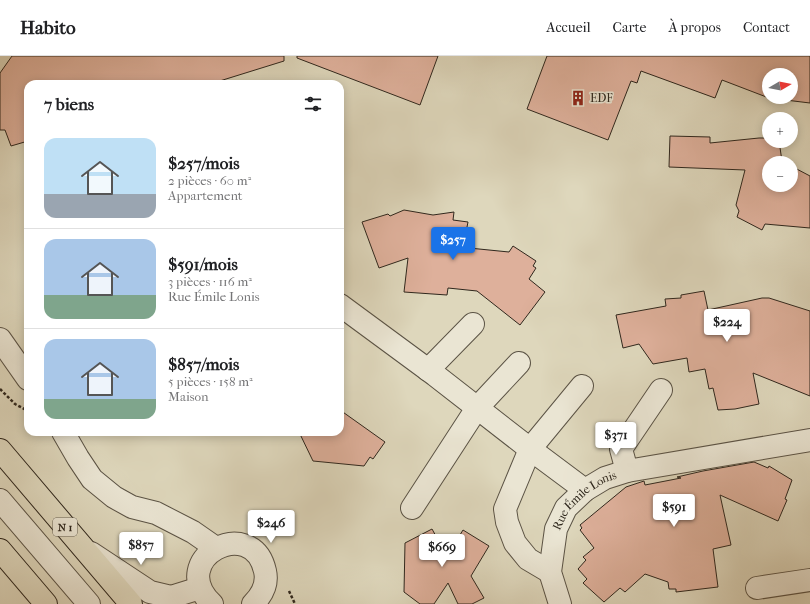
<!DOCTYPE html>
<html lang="fr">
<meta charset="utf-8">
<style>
:root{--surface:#fff;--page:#f6f6f6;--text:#202124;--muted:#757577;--line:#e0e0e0;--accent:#1a73e8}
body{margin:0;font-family:"IM FELL French Canon",serif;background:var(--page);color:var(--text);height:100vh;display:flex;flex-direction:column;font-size:15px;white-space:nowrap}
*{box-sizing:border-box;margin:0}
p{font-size:13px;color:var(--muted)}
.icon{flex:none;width:22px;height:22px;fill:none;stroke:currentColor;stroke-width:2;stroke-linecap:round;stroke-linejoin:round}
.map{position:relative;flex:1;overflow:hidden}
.panel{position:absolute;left:24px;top:24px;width:320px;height:356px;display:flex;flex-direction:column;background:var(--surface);border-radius:12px;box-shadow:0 2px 10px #0003}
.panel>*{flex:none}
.needle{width:26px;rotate:80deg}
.controls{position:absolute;left:762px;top:12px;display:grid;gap:8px}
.controls a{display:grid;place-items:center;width:36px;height:36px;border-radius:50%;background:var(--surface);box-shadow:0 2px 10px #0003;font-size:20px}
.price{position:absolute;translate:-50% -34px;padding:0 9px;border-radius:4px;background:#fff;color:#222;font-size:13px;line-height:26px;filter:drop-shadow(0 1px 2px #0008)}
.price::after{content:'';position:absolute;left:50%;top:24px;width:12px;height:9px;margin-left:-6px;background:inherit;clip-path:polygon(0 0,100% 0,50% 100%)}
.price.selected{background:var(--accent);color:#fff}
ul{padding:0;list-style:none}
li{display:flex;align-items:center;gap:12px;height:100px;padding:0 20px}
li+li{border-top:1px solid var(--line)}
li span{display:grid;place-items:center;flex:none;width:112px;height:80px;border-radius:12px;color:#555}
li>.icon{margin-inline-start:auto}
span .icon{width:48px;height:48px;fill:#fffc;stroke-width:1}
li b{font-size:17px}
h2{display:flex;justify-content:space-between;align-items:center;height:48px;padding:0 20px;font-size:17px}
header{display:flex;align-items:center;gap:24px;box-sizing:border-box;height:56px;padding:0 20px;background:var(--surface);border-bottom:1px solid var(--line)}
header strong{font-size:19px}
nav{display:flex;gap:22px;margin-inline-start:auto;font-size:14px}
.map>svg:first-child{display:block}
.building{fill:#deb09b;stroke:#2f271d;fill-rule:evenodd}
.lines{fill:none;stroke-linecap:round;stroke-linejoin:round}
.minor-casing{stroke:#5b5345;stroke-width:24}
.major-casing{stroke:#2f271d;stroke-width:24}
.path{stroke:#2f271d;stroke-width:2.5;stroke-dasharray:3 2;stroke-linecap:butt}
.minor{stroke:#eae5d3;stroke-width:22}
.major{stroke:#ded7bc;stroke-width:22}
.labels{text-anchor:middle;stroke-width:3;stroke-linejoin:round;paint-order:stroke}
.shield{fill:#eae5d3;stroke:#676054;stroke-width:1}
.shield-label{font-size:11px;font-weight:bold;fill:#2f271d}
.poi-label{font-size:12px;fill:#2f271d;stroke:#eae5d3;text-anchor:start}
.street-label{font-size:12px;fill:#2f271d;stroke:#eae5d3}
</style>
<header>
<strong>Habito</strong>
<nav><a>Accueil</a><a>Carte</a><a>À propos</a><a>Contact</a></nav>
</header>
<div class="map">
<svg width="810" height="548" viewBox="0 0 810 548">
<rect width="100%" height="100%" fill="#ded7bc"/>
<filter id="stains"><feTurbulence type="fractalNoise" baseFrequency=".005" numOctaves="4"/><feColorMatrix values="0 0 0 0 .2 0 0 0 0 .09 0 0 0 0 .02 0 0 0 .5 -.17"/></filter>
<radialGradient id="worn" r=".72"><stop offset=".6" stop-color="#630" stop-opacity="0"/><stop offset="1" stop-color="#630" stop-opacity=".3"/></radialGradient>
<path class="building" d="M 12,0 L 284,0 L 284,5 L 210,28 L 28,28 L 28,85 L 11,90 L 5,74 L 0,74 L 0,17 Z
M 297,0 L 438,0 L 420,49 L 297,2 Z
M 547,0 L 810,0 L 810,47 L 769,42 L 722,24 L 715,42 L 641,15 L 637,27 L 631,25 L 608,84 L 527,53 ZM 769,19 L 791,19 L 791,41 L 769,41 Z
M 670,80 L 710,81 L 710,87 L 759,82 L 769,82 L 769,85 L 779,85 L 782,105 L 786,107 L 769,107 L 769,129 L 791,129 L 791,110 L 810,120 L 810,172 L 765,168 L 762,174 L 737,161 L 739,155 L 736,149 L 745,114 L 669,111 Z
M 404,154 L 433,159 L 454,156 L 453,164 L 468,166 L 466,176 L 471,178 L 469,192 L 509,196 L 513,190 L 536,205 L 533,210 L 536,212 L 529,223 L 545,236 L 520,269 L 477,235 L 448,232 L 447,239 L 404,236 L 408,202 L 379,212 L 362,166 L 388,158 L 390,160 Z
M 704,235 L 708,254 L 762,242 L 769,242 L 810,255 L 810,340 L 753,317 L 759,348 L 735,353 L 718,354 L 713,332 L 709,333 L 705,313 L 689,316 L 687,302 L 653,308 L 639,288 L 623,292 L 616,259 L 666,250 L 665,243 L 681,242 L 681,239 Z
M 340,354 L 385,386 L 373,403 L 370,401 L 364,410 L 313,405 L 299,376 L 340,376 Z
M 754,406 L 768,412 L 769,410 L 792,424 L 785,443 L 787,444 L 778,465 L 720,439 L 731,489 L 713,493 L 718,531 L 676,536 L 676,533 L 669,533 L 668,526 L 645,518 L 625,536 L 620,532 L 604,546 L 583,527 L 587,523 L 578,513 L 586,504 L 583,501 L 594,492 L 580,474 L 582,472 L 580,469 L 626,431 L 644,425 L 645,429 L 681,422 L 677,421 L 703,415 Z
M 432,473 L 447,500 L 463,474 L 489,490 L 471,520 L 484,542 L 472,548 L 458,548 L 448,527 L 434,548 L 420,548 L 404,536 L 405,487 Z"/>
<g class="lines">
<g class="minor-casing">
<g id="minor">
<path d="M 340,249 L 435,319 L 530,393 L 585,434"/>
<path d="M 0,283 L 28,323"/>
<path d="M 428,314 L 473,268"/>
<path d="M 63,376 L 78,402 L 92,423 L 114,441 L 132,451 L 156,457 L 193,476 L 216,492"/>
<path d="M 627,415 L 621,393 L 661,334"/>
<path d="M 0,444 L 89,548"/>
<path d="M 412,452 L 477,352 L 519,307"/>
<path d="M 91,497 L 150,536 L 171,541 L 200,532"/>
<path d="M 550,516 L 528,503 L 515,487 L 507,466 L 505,453 L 530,393 L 582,330"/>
<path d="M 757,532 L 810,524"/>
<path d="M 212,548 C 165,503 252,457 265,515 C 268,528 262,539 253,548"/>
<path id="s1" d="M 560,548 L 550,516 L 556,473 L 566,452 L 585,434 L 605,422 L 627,415 L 810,384"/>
</g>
</g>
<g class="major-casing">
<path id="major" d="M 0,394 L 131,548
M 0,494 L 46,548"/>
</g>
<path class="path" d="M 0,333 L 15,348 L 28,355
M 289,535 L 295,548"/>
<use href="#minor" class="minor"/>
<use href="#major" class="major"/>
</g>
<defs>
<g id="building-bare" transform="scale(1.2)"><path d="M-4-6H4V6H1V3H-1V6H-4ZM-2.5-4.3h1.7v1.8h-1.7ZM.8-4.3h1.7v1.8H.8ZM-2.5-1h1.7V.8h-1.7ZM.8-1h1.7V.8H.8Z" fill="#8f2418" stroke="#eae5d3" stroke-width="2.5" paint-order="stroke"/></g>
</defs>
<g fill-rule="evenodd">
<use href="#building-bare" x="578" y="42"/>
</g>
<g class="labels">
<rect class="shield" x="53" y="462" width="24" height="18" rx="3"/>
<g class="shield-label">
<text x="65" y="475">N 1</text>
</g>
<g class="poi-label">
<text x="590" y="46">EDF</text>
</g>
<g class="street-label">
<text dy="4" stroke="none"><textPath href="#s1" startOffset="119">Rue Émile Lonis</textPath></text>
</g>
</g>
<rect width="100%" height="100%" filter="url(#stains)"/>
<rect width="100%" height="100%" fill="url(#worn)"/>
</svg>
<div class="controls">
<a><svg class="needle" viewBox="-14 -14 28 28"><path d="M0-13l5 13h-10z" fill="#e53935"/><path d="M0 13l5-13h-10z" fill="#757577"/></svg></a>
<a>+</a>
<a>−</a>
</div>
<b class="price selected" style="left:453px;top:205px">$257</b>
<b class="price" style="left:727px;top:287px">$224</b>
<b class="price" style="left:616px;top:400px">$371</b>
<b class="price" style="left:674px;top:472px">$591</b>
<b class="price" style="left:271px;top:488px">$246</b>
<b class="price" style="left:141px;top:510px">$857</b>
<b class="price" style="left:442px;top:512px">$669</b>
<section class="panel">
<h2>7 biens<svg class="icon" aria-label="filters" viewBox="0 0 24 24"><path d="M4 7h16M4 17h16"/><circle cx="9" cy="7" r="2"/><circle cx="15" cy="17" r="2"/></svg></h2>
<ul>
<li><span style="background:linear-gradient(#bfe0f5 70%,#9aa5b1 0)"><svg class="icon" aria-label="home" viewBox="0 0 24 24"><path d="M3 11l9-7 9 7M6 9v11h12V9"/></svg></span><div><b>$257/mois</b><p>2 pièces · 60 m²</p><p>Appartement</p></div></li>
<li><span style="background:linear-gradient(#a9c7e8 70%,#7fa58c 0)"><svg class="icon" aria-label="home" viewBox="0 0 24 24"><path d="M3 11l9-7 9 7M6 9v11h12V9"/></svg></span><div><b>$591/mois</b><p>3 pièces · 116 m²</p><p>Rue Émile Lonis</p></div></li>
<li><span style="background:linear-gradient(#a9c7e8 75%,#7fa58c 0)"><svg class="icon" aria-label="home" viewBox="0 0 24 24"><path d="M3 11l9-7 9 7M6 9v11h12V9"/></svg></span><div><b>$857/mois</b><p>5 pièces · 158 m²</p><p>Maison</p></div></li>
</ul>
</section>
</div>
